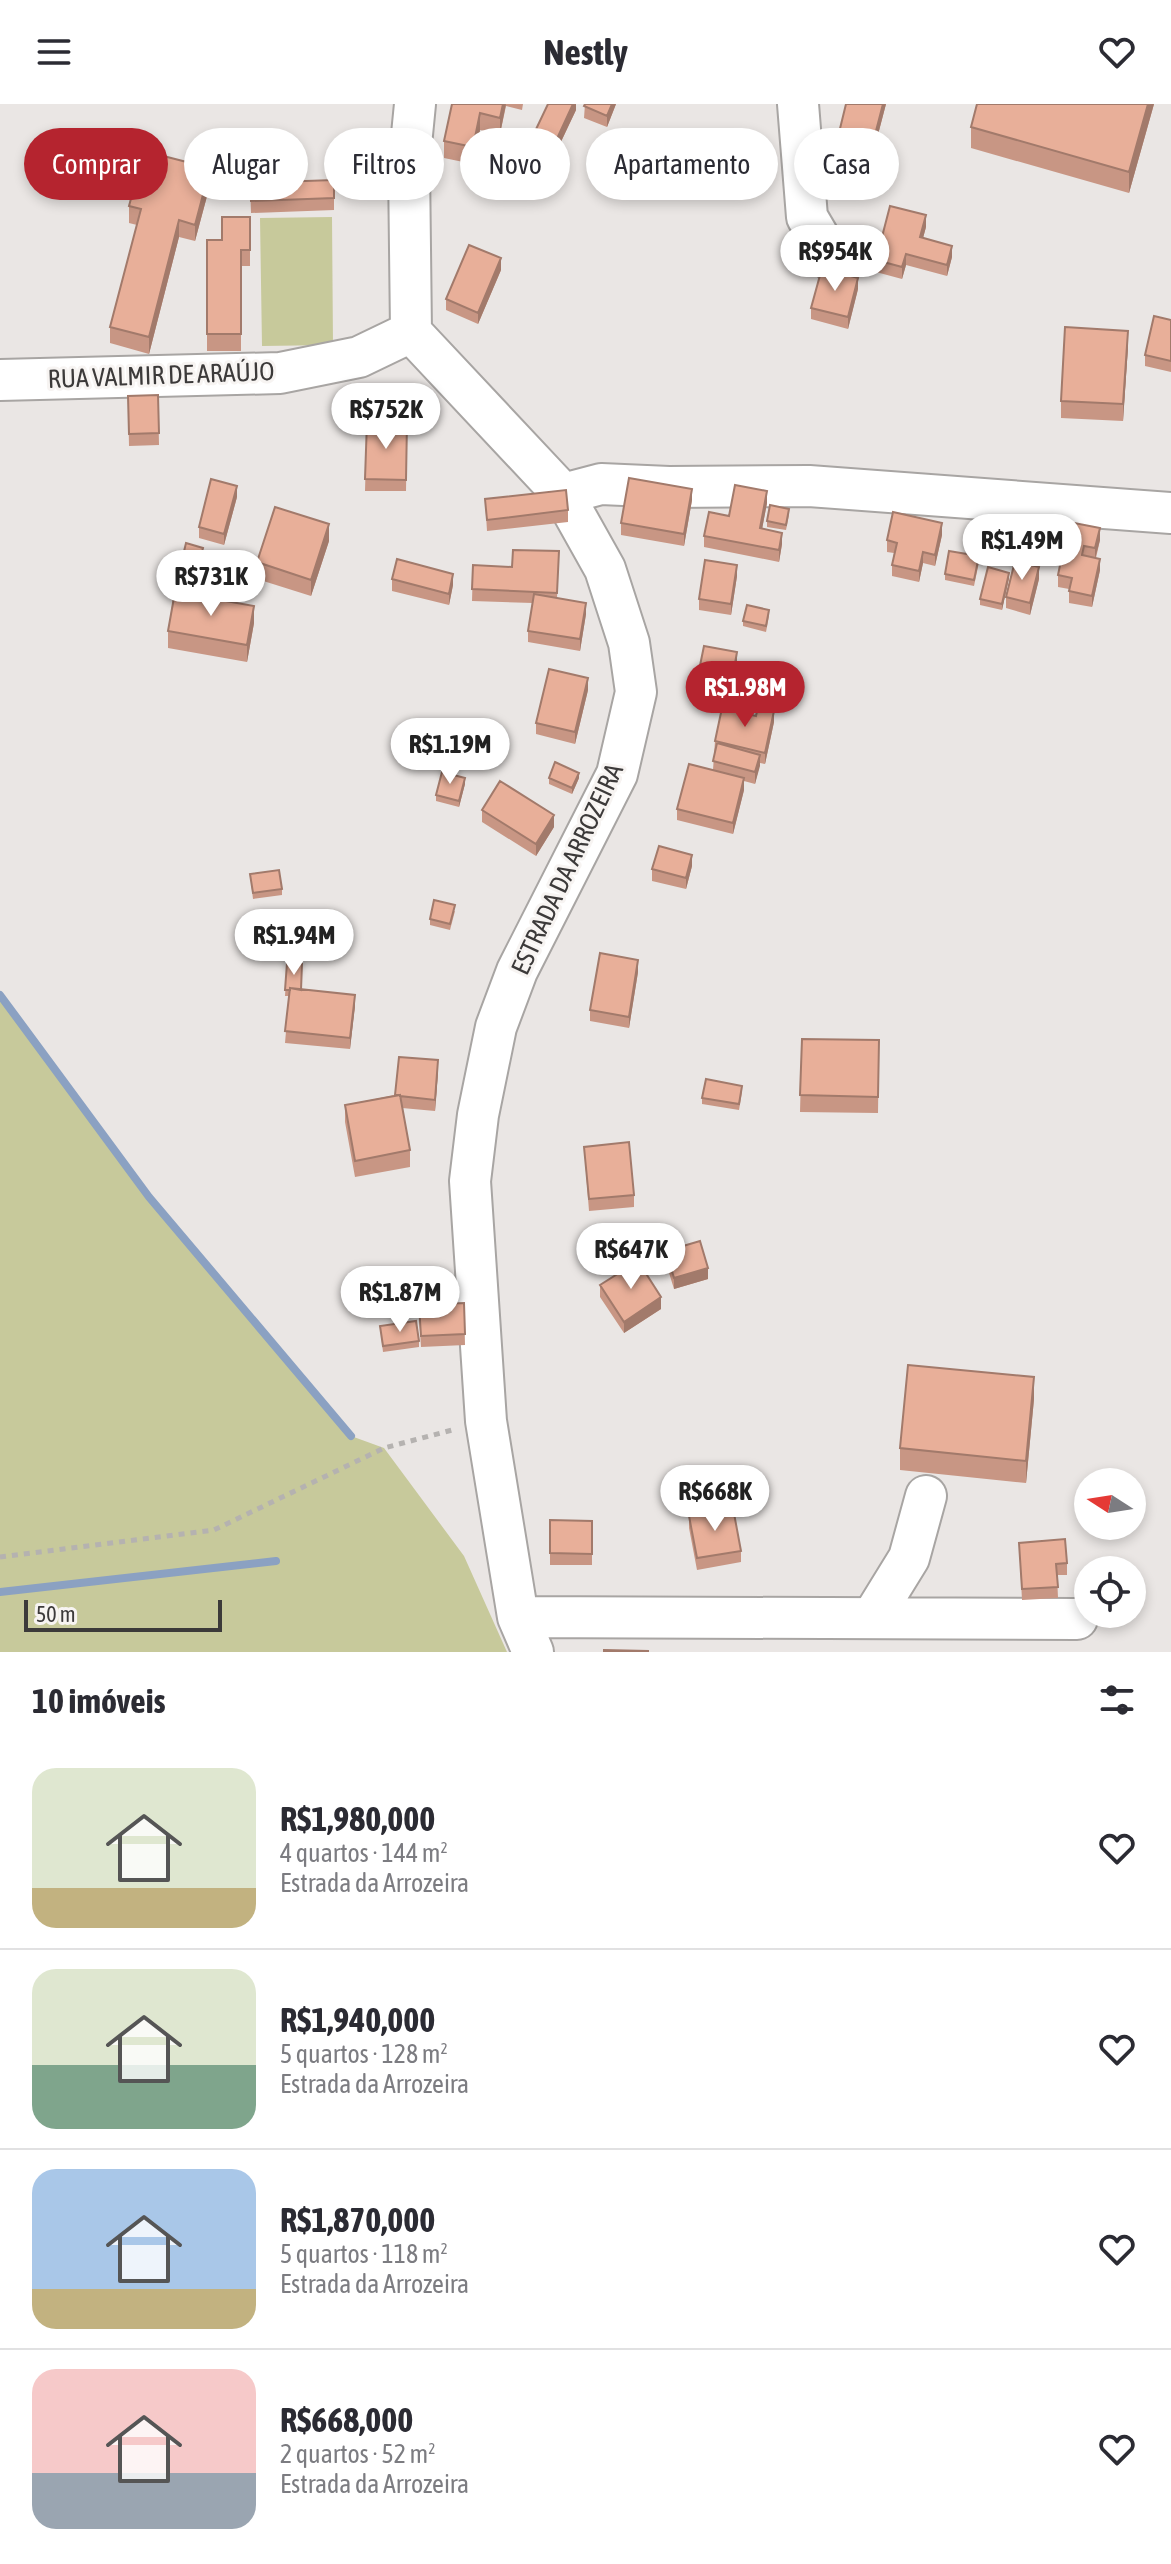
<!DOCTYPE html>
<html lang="pt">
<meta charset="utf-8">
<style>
:root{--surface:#fff;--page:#f7f7f7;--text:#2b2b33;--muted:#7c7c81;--line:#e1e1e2;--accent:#b5242f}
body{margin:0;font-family:"Asap Condensed",sans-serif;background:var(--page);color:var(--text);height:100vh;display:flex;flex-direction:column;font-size:30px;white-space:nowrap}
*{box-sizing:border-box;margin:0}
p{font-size:26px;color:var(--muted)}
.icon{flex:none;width:44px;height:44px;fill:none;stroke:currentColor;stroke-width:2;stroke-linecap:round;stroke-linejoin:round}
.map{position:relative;height:1548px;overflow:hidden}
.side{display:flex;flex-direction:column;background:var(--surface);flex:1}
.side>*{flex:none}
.guide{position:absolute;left:24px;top:24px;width:1124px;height:72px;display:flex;gap:16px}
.needle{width:52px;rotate:282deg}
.buttons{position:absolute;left:1074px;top:1364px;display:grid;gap:16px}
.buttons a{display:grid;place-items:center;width:72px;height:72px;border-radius:50%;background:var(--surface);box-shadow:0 4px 12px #0003;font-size:40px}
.scale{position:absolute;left:24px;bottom:20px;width:198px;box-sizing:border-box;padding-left:8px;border:4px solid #3c3a3a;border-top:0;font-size:22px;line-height:28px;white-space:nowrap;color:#3c3a3a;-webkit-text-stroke:6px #f7f4f2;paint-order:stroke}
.price{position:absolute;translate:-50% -68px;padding:0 18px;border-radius:28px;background:#fff;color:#222;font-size:26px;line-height:52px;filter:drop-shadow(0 2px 4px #0008)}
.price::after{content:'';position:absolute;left:50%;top:48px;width:24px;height:18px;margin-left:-12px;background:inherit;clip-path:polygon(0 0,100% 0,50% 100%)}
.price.on{background:var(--accent);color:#fff}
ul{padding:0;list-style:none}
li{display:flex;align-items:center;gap:24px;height:200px;padding:0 32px}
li+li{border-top:2px solid var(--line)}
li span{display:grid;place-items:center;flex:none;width:224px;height:160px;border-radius:24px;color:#555}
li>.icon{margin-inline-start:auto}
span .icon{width:96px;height:96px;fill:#fffc;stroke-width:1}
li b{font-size:34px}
h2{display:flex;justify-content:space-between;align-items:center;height:96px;padding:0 32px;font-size:34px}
.tag{padding:0 28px;border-radius:36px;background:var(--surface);box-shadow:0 4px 12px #0003;font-size:28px;line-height:72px}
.tag.on{background:var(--accent);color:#fff}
header{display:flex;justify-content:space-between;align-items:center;height:104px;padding:0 32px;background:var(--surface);font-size:36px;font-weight:700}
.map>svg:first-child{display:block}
.green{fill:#c7c99b}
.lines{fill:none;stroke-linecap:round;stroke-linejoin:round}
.stream{stroke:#8ba1c2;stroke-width:8}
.minor-casing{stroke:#a8a5a3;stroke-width:44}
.path{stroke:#b5b2b0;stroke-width:5;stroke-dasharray:6 6;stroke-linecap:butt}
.minor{stroke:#fff;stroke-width:40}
.wall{fill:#c89684}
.shaded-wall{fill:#a27a6b}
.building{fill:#e8af99;stroke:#a27a6b;stroke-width:2}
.labels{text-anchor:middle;stroke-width:6;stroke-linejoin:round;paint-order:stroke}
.street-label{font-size:26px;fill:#3c3a3a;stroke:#f7f4f2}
</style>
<header><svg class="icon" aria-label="menu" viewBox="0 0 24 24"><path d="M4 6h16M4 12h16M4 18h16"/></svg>Nestly<svg class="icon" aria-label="heart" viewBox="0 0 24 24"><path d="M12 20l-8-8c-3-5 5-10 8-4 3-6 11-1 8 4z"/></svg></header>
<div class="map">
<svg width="1171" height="1548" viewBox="0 0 1171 1548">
<rect width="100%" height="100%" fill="#eae6e4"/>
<path class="green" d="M 332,113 L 333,241 L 262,242 L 260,114 Z
M 0,891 L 149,1093 L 351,1332 L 384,1344 L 464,1452 L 507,1548 L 0,1548 Z"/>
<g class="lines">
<path class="stream" d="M 0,891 L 149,1093 L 351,1332
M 0,1488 L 276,1457"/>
<g class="minor-casing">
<path id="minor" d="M 415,0 L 409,61 L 411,228 L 563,390 L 605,465 L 629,539 L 636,588 L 617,670 L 517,867 L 496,923 L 478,1011 L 470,1077 L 486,1317 L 518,1513 L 533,1548
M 798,0 L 807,113 L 834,159
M 0,276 L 280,269 L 359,253 L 411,228
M 563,390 L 601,380 L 669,383 L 809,382 L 1171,409
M 518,1513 L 1077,1515
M 872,1514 L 909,1454 L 926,1392"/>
</g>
<path class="path" d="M 0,1453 L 214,1426 L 384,1344 L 456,1325"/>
<use href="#minor" class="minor"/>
</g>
<path class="wall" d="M 452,0 L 523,0 L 522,6 L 506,2 L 500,30 L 480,26 L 473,60 L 444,54 L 444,37 Z
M 576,0 L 576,6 L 549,63 L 528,54 L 528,42 Z
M 585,0 L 616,0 L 607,23 L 584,14 Z
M 846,0 L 886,0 L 870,61 L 836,52 L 836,41 Z
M 977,0 L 1154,0 L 1129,89 L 971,44 L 971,23 Z
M 631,42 L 627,57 L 606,51 L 606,45 Z
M 334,76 L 334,106 L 251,109 L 250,79 Z
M 210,81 L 195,137 L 179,133 L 149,250 L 110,239 L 110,223 L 137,121 L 129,119 L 129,102 Z
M 250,113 L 250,162 L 241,162 L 241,247 L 207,247 L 207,136 L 222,136 Z
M 926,123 L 923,134 L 952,153 L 947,172 L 906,161 L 902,175 L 876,168 L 876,156 Z
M 501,166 L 478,220 L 446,206 L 446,195 Z
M 858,185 L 848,225 L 811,215 L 811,204 Z
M 1171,216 L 1171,268 L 1145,262 L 1145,251 Z
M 1128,243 L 1123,317 L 1061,314 L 1061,297 Z
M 158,291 L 159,341 L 129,342 L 128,292 Z
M 367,317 L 407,318 L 406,387 L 365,387 Z
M 237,393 L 224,441 L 199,434 L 199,423 Z
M 485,395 L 568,406 L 568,418 L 487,427 Z
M 692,396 L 684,442 L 621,431 L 621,419 Z
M 767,399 L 762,425 L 782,440 L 779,458 L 704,443 L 704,432 L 729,412 Z
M 789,411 L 786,426 L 767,423 L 767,417 Z
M 1069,418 L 1100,436 L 1096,454 L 1100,466 L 1092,503 L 1069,499 L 1069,485 L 1058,483 L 1058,471 Z
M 942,431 L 935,462 L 923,459 L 919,478 L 892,472 L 892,461 L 894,449 L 887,448 L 887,436 Z
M 329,437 L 311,492 L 257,475 L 257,458 Z
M 559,447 L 557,494 L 586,510 L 580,547 L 528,538 L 528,527 L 533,499 L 472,497 L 473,461 L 512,463 Z
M 203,455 L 201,465 L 212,479 L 208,494 L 254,519 L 247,558 L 168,544 L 168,527 L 174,489 Z
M 979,458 L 974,482 L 945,476 L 945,470 Z
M 737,472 L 731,511 L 699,506 L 699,495 Z
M 1009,474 L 1002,506 L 980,501 L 980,495 Z
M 392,475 L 453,481 L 449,501 L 392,487 Z
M 1039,475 L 1030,511 L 1006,504 L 1006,493 Z
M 769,512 L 766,528 L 743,522 L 743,517 Z
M 737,559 L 730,599 L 696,593 L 696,581 Z
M 588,586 L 575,640 L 536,630 L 536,619 Z
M 774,618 L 765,660 L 760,659 L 755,680 L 744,677 L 744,686 L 733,730 L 677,716 L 677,705 L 713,666 L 715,637 Z
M 549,674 L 579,674 L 572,690 L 549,680 Z
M 465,680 L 459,703 L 436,697 L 436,691 Z
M 482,706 L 554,723 L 536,752 L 482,718 Z
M 692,762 L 686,785 L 652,777 L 652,765 Z
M 250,770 L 282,785 L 282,791 L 253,795 Z
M 455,807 L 450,826 L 430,821 L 430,815 Z
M 287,859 L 301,886 L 355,902 L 350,945 L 285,939 L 289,892 L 285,892 Z
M 638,868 L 629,924 L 590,917 L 590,906 Z
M 802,935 L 879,936 L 878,1009 L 800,1008 Z
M 438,968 L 435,1007 L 402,1004 L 410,1046 L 410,1063 L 355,1073 L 345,1018 L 345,1001 L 395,991 Z
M 742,988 L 739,1006 L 702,1000 L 702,994 Z
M 584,1043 L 634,1091 L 634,1103 L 589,1107 Z
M 666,1147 L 708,1175 L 674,1185 L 666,1159 Z
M 600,1181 L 661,1205 L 624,1229 L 600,1193 Z
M 464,1199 L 465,1241 L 421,1243 L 419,1212 Z
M 380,1222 L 419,1237 L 419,1243 L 383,1248 Z
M 1034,1295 L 1026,1379 L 900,1366 L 900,1344 Z
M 689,1412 L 741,1447 L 741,1458 L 697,1466 L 689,1424 Z
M 550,1416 L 592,1417 L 592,1461 L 550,1461 Z
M 1019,1439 L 1067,1459 L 1067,1471 L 1057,1471 L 1058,1494 L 1022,1496 Z"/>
<path class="shaded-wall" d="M 503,0 L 506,0 L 500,30 L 500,14 Z
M 573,0 L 576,0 L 576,6 L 549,63 L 549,52 Z
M 612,0 L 616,0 L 607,23 L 607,12 Z
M 883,0 L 886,0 L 870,61 L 870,50 Z
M 1148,0 L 1154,0 L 1129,89 L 1129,68 Z
M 480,9 L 480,26 L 473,60 L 473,43 Z
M 210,64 L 210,81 L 195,137 L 195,121 Z
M 926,111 L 926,123 L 920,145 L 920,133 Z
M 179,116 L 179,133 L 149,250 L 149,233 Z
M 952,142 L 952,153 L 947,172 L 947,161 Z
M 906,150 L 906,161 L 902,175 L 902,163 Z
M 501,154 L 501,166 L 478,220 L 478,209 Z
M 858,174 L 858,185 L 848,225 L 848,213 Z
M 1128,227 L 1128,243 L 1123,317 L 1123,300 Z
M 237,382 L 237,393 L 224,441 L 224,430 Z
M 692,385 L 692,396 L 684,442 L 684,430 Z
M 767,387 L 767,399 L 760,436 L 760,424 Z
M 942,419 L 942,431 L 935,462 L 935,451 Z
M 329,420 L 329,437 L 311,492 L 311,476 Z
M 1100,424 L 1100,436 L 1095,455 L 1095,444 Z
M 782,429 L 782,440 L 779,458 L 779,446 Z
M 203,444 L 203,455 L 198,476 L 198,464 Z
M 923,448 L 923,459 L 919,478 L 919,467 Z
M 1100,455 L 1100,466 L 1092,503 L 1092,492 Z
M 737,461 L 737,472 L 731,511 L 731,500 Z
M 1039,463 L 1039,475 L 1030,511 L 1030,499 Z
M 212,468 L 212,479 L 205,508 L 205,497 Z
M 1009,469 L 1009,474 L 1002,506 L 1002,500 Z
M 453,470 L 453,481 L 449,501 L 449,490 Z
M 586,499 L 586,510 L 580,547 L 580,535 Z
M 254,502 L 254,519 L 247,558 L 247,541 Z
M 737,548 L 737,559 L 730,599 L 730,588 Z
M 588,574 L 588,586 L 575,640 L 575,628 Z
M 774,607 L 774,618 L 765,660 L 765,649 Z
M 760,651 L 760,662 L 755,680 L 755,668 Z
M 579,669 L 579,674 L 572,690 L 572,684 Z
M 465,674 L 465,680 L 459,703 L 459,697 Z
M 744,674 L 744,686 L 733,730 L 733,719 Z
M 554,711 L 554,723 L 536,752 L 536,740 Z
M 692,751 L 692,762 L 686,785 L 686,774 Z
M 638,856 L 638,868 L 629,924 L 629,913 Z
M 355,891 L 355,902 L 350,945 L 350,934 Z
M 438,956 L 438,968 L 435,1007 L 435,996 Z
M 708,1164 L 708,1175 L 674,1185 L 674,1174 Z
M 661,1193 L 661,1205 L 624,1229 L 624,1218 Z
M 1034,1273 L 1034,1295 L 1026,1379 L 1026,1357 Z"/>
<path class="building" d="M 452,0 L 503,0 L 500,14 L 480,9 L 473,43 L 444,37 Z
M 548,0 L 573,0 L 549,52 L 528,42 Z
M 585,0 L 612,0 L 607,12 L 584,2 Z
M 846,0 L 883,0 L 870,50 L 836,41 Z
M 977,0 L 1148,0 L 1129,68 L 971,23 Z
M 611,30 L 631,36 L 627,51 L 606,45 Z
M 144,47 L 210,64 L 195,121 L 179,116 L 149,233 L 110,223 L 141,105 L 129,102 Z
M 334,76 L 334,94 L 251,97 L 250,79 Z
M 890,102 L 926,111 L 920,133 L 952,142 L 947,161 L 906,150 L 902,163 L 876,156 Z
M 222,113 L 250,113 L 250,146 L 241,146 L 241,230 L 207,230 L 207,136 L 222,136 Z
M 469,141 L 501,154 L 478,209 L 446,195 Z
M 822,164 L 858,174 L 848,213 L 811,204 Z
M 1154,212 L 1171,216 L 1171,257 L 1145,251 Z
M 1065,223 L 1128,227 L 1123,300 L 1061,297 Z
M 158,291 L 159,329 L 129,330 L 128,292 Z
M 367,317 L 407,318 L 406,376 L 365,375 Z
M 629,374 L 692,385 L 684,430 L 621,419 Z
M 211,375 L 237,382 L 224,430 L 199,423 Z
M 735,381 L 767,387 L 760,424 L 782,429 L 779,446 L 704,432 L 709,408 L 729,412 Z
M 566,386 L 568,406 L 487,416 L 485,395 Z
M 770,401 L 789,405 L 786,421 L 767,417 Z
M 275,403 L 329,420 L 311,476 L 257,458 Z
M 893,408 L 942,419 L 935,451 L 923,448 L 919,467 L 892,461 L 897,439 L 887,436 Z
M 1069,418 L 1100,424 L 1095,444 L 1084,442 L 1082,451 L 1100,455 L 1092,492 L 1069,487 L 1072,474 L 1058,471 Z
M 186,439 L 203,444 L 198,464 L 212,468 L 206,494 L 174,489 Z
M 513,446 L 559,447 L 557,489 L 472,485 L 473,461 L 512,463 Z
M 949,447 L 979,452 L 974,476 L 945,470 Z
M 397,455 L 453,470 L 449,490 L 392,475 Z
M 705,456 L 737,461 L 731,500 L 699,495 Z
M 1015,457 L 1039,463 L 1030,499 L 1006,493 Z
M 988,463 L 1009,469 L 1002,500 L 980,495 Z
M 175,488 L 254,502 L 247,541 L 168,527 Z
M 534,490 L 586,499 L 580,535 L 528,527 Z
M 747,501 L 769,506 L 766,522 L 743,517 Z
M 704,542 L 737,548 L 730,588 L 696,581 Z
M 549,565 L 588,574 L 575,628 L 536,619 Z
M 758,603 L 774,607 L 765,649 L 715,637 L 722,604 L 756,612 Z
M 717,639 L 760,651 L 755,668 L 713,657 Z
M 555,658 L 579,669 L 572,684 L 549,674 Z
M 689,660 L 744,674 L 733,719 L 677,705 Z
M 442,668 L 465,674 L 459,697 L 436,691 Z
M 500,677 L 554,711 L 536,740 L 482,706 Z
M 659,742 L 692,751 L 686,774 L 652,765 Z
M 279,766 L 282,785 L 253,789 L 250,770 Z
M 434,796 L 455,801 L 450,820 L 430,815 Z
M 600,849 L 638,856 L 629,913 L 590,906 Z
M 287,859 L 302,860 L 301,886 L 290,884 L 290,886 L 285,886 Z
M 290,884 L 355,891 L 350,934 L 285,927 Z
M 802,935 L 879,936 L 878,993 L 800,991 Z
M 399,953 L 438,956 L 435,996 L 400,992 L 400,991 L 395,991 Z
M 706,975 L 742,982 L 739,1000 L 702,994 Z
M 400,991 L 410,1046 L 355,1057 L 345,1001 Z
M 629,1038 L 634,1091 L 589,1095 L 584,1043 Z
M 700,1137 L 708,1164 L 674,1174 L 666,1147 Z
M 638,1157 L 661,1193 L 624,1218 L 600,1181 Z
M 464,1199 L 465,1230 L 421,1232 L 419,1201 Z
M 416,1217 L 419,1237 L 383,1242 L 380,1222 Z
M 908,1261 L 1034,1273 L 1026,1357 L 900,1344 Z
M 733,1404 L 741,1447 L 697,1454 L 689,1412 Z
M 550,1416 L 592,1417 L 592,1450 L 550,1449 Z
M 1065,1435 L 1067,1459 L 1056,1460 L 1058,1483 L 1022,1485 L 1019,1439 Z
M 604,1546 L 648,1547 L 648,1548 L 604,1548 Z"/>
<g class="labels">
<g class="street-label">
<text transform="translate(161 271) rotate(-2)" y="9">RUA VALMIR DE ARAÚJO</text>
<text transform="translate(567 765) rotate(-65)" y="9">ESTRADA DA ARROZEIRA</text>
</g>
</g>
</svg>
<div class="buttons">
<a><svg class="needle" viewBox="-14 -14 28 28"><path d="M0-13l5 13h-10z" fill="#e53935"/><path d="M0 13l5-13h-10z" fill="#7c7c81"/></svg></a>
<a><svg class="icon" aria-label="locate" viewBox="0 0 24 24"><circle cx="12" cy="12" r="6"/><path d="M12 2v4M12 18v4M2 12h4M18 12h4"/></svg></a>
</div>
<div class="scale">50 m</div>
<b class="price" style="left:835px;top:189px">R$954K</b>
<b class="price" style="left:386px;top:347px">R$752K</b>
<b class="price" style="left:1022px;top:478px">R$1.49M</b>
<b class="price" style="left:211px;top:514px">R$731K</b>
<b class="price on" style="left:745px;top:625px">R$1.98M</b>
<b class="price" style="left:450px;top:682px">R$1.19M</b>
<b class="price" style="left:294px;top:873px">R$1.94M</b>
<b class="price" style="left:631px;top:1187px">R$647K</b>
<b class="price" style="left:400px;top:1230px">R$1.87M</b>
<b class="price" style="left:715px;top:1429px">R$668K</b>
<div class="guide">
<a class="tag on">Comprar</a>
<a class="tag">Alugar</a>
<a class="tag">Filtros</a>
<a class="tag">Novo</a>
<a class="tag">Apartamento</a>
<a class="tag">Casa</a>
</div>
</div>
<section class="side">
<h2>10 imóveis<svg class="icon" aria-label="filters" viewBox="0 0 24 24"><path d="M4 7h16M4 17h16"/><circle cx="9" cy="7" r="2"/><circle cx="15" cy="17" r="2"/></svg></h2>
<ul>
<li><span style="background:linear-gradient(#dfe7d0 75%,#c2b280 0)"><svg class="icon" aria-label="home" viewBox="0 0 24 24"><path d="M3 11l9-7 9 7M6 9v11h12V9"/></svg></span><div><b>R$1,980,000</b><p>4 quartos · 144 m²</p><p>Estrada da Arrozeira</p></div><svg class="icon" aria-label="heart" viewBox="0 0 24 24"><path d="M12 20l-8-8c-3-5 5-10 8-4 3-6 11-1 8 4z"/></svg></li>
<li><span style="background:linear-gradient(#dfe7d0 60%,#7fa58c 0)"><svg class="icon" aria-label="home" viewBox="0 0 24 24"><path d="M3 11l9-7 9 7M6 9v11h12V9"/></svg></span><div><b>R$1,940,000</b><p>5 quartos · 128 m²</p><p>Estrada da Arrozeira</p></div><svg class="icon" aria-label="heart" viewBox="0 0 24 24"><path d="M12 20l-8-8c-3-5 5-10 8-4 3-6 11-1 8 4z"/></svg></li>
<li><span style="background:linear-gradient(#a9c7e8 75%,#c2b280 0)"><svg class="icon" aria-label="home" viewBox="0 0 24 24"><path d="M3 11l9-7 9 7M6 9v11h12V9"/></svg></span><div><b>R$1,870,000</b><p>5 quartos · 118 m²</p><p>Estrada da Arrozeira</p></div><svg class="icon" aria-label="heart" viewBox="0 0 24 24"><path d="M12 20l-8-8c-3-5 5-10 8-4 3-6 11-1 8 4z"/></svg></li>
<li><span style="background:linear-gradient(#f6c9c9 65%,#9aa5b1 0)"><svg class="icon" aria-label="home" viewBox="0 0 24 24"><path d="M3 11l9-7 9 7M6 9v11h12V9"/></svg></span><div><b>R$668,000</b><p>2 quartos · 52 m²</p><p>Estrada da Arrozeira</p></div><svg class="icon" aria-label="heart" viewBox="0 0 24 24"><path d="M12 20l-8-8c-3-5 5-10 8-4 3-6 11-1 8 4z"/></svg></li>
</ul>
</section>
